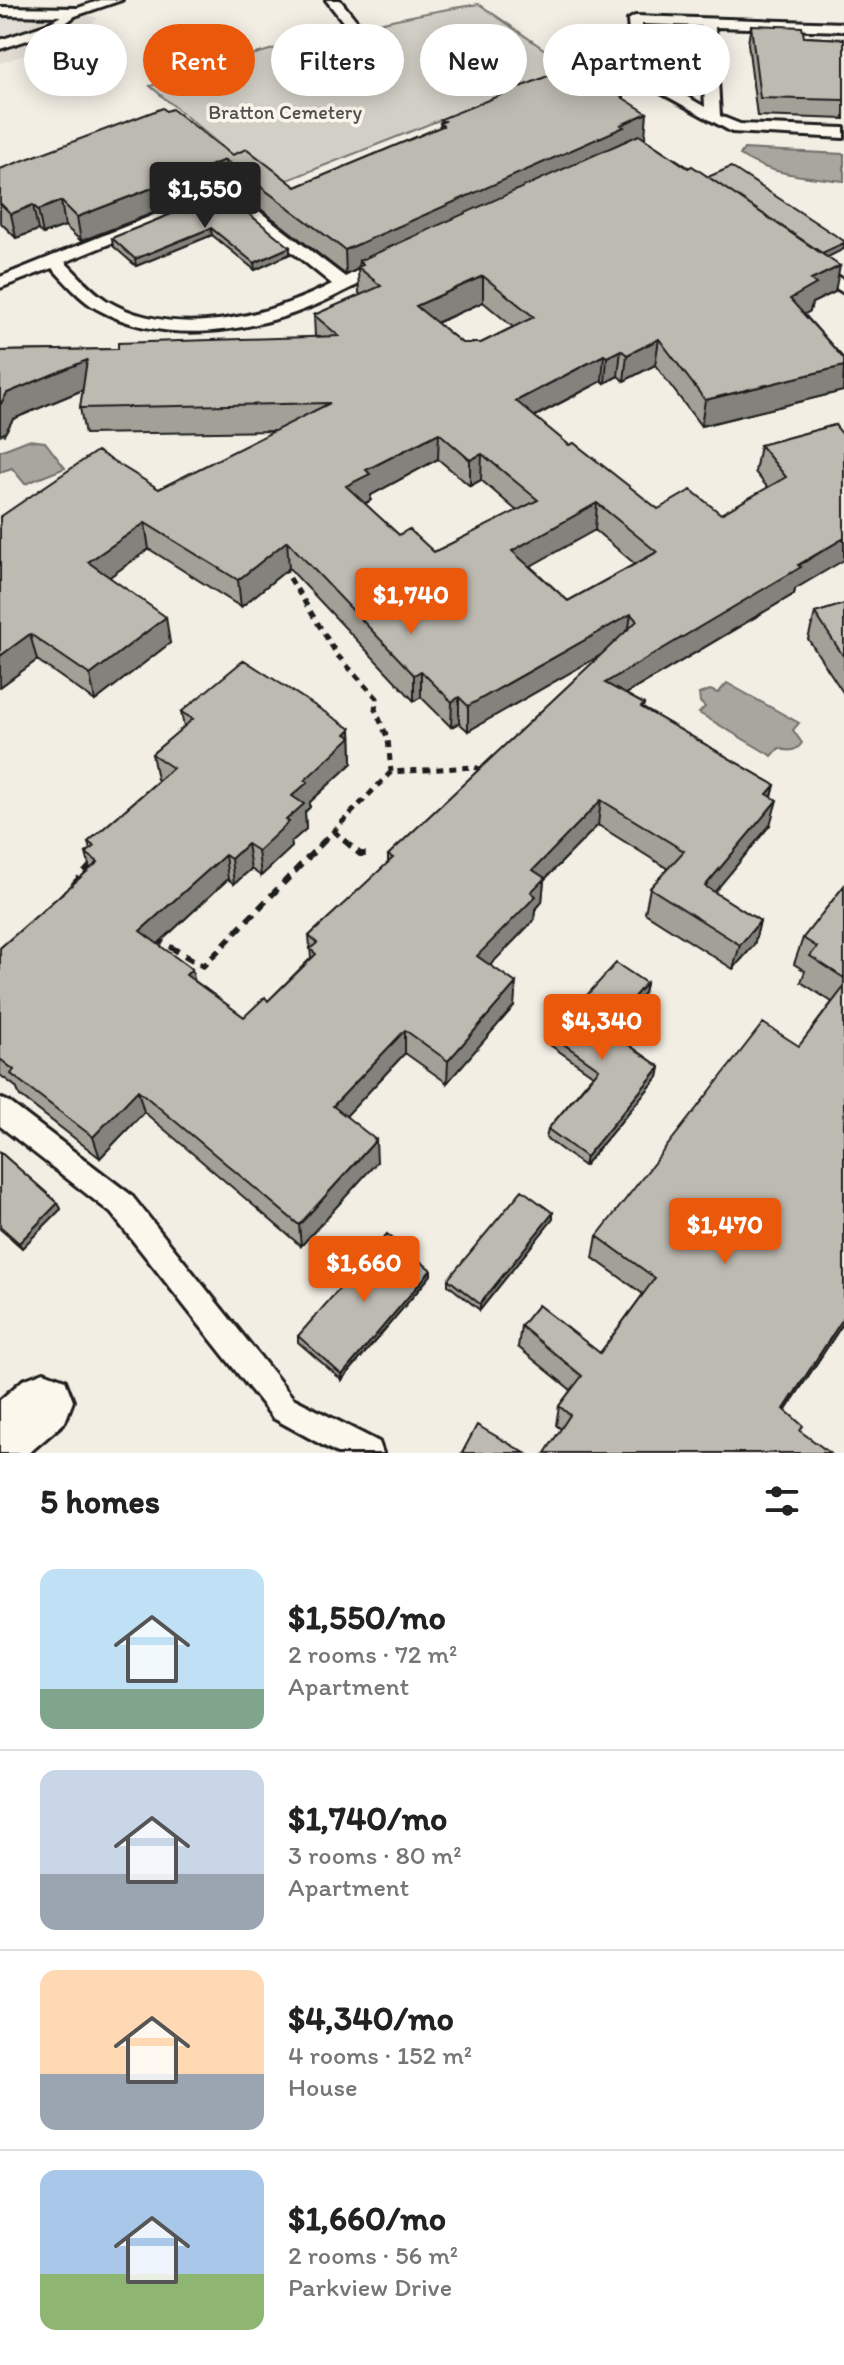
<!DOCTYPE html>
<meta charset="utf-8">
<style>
:root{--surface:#fff;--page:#f2f2f2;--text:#222;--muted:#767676;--line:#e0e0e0;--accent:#ea580c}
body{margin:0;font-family:Itim,sans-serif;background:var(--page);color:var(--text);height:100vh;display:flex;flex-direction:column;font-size:30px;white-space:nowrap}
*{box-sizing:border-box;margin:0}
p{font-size:26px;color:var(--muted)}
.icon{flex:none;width:44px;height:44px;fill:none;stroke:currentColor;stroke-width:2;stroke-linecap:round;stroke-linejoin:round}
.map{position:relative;height:1453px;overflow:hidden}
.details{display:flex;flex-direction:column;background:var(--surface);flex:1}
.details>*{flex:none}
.guide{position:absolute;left:24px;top:24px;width:796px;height:72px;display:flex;gap:16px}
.price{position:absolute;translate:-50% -68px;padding:0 18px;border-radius:8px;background:var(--accent);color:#fff;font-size:26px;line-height:52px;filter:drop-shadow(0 2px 4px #0008)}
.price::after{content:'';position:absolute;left:50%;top:48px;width:24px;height:18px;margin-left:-12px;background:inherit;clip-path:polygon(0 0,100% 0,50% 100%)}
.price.active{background:#222;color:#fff}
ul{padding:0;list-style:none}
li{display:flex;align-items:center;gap:24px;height:200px;padding:0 40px}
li+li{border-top:2px solid var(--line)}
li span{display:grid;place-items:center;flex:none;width:224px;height:160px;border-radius:16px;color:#555}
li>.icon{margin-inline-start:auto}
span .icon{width:96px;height:96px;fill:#fffc;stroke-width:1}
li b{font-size:34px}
h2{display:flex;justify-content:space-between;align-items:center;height:96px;padding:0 40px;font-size:34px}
.chip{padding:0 28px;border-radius:36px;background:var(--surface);box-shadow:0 4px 20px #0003;font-size:28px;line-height:72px}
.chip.active{background:var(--accent);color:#fff}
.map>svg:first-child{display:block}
.built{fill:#e2ded5}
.green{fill:#d2cfc6;stroke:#777671;stroke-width:2}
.water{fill:#a9a6a0;stroke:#716f6b;stroke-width:2}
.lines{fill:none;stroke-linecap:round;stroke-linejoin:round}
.service-casing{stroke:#1c1c1c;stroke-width:6}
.minor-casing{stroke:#1c1c1c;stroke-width:6}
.path-far1{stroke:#1c1c1c;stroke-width:5;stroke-dasharray:7 6;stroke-linecap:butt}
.path{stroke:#1c1c1c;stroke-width:6;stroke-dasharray:10 7;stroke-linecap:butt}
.service{fill:#fbf7ec;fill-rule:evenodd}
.minor{fill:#fbf7ec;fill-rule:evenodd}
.wall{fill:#a3a098;stroke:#1c1c1c;stroke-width:2;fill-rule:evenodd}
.shaded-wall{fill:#84827c;stroke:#1c1c1c;stroke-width:2}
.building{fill:#bdbab1;stroke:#1c1c1c;stroke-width:2;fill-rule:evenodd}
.labels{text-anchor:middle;stroke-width:7;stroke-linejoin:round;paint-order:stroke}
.far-park-label{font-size:20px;fill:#53524f;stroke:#fbf7ec}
</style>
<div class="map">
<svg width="844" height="1453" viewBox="0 0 844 1453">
<rect width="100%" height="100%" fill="#f2eee4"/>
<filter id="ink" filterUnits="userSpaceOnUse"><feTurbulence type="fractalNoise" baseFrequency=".0125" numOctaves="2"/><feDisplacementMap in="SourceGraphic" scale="16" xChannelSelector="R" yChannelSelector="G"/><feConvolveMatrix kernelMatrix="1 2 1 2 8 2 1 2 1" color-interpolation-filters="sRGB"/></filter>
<g filter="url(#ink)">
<path class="built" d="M 0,5 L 60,6 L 98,18 L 75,38 L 0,63 Z"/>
<path class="green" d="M 479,4 L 571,68 L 270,187 L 150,86 C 258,51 367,21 479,4 Z"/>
<path class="water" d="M 744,149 L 844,154 L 844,181 C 809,177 770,175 740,155 Z
M 28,440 L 45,442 L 65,468 L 25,484 L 12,468 L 0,472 L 0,451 Z
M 727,683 L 799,723 L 793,730 L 802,743 C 796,752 788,752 779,748 L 772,756 L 699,713 L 705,707 L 700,702 L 699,694 L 710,690 L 718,693 Z"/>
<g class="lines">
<g class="service-casing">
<path id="service" d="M 101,0 L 122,0 L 75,16 L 55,31 L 0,49 L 0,40 L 45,25 L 61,16 L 0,15 L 0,7 L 78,8 Z
M 326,0 L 340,0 L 360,25 L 358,28 L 348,28 Z
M 635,16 L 844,23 L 844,31 L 715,27 L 720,116 L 740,124 L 844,128 L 844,138 L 732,132 L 632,77 L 628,20 ZM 642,24 L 701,26 L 705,107 L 644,72 Z
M 226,186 L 345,277 L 378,260 L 390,260 L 392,264 C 380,277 355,285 339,294 C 268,330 170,350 97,309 C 79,299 66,282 52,268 L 0,288 L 0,277 ZM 224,197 L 332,284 C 268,317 173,341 106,300 C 91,290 78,275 65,262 Z
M 814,262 L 844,280 L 844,293 L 808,271 L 806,267 Z
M 0,1098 L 9,1102 L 131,1195 L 293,1398 L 379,1442 L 383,1453 L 337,1453 L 273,1418 L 111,1213 L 0,1126 Z"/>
</g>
<g class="minor-casing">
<path id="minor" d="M 44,1372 L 65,1380 L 73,1401 L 65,1422 L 29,1453 L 0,1453 L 0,1400 L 23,1380 Z"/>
</g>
<path class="path-far1" d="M 283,567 L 338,656 L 377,698 L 375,709 L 388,739 L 391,772
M 334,831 L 346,842
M 323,842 L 391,772 L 474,767 L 486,771"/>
<path class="path" d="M 344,840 L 360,854 L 369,854
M 73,885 L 93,863
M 155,938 L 203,966 L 325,840"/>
<use href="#service" class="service"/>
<use href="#minor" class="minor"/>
</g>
<path class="wall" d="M 751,25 L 804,37 L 844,39 L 844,119 L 757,116 L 748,43 Z
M 624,90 L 624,99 L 645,137 L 643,138 L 828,257 L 835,292 L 812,303 L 810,311 L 804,314 L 844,359 L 844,386 L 843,391 L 701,426 L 655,365 L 624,381 L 618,376 L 605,383 L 602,381 L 534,417 L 569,445 L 658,509 L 721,514 L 768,488 L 755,472 L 760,445 L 835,425 L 794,594 L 626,694 L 644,704 L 643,708 L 775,785 L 772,797 L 770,825 L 714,892 L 760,921 L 754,945 L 733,969 L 645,913 L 650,888 L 668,869 L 598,825 L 544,880 L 542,902 L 535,910 L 534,920 L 490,965 L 514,1006 L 447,1083 L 405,1053 L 346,1116 L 377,1162 L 301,1246 L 144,1112 L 100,1158 L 20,1096 L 16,1087 L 0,1075 L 0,948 L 90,869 L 86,853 L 90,850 L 88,842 L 159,780 L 157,779 L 152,754 L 184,727 L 181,712 L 351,729 L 352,763 L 310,802 L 310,807 L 305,812 L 306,829 L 291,842 L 292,847 L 261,876 L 251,869 L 234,884 L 228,879 L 158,944 L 195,981 L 244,1017 L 268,1001 L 311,958 L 309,936 L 388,863 L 388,855 L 602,654 L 468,731 L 459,723 L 451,727 L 421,697 L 414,701 L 289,568 L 241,607 L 149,549 L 109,577 L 170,643 L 95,701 L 37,660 L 0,687 L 0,517 L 159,489 L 276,431 L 85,434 L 80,408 L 83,390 L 13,419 L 5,433 L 0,351 L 118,349 L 315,337 L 314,315 L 361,295 L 359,293 L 358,269 L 346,275 L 228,184 L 81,241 L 65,226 L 43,234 L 38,230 L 16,238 L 0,222 L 0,169 L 232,155 L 296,187 L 440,127 L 441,119 ZM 483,302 L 513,327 L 481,343 L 462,343 L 437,323 ZM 438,459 L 470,486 L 481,480 L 517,511 L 434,552 L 399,535 L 365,504 L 371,500 L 371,495 ZM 595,530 L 635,564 L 568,601 L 530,566 Z
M 223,193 L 290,254 L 255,270 L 212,235 L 136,266 L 113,246 L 112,238 Z
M 844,604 L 844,694 L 808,639 L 815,613 Z
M 844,886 L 844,1322 L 786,1410 L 561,1429 L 556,1425 L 559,1406 L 571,1390 L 518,1347 L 521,1326 L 600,1353 L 643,1294 L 593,1258 L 597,1236 L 799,1046 L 832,1002 L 801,982 L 805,971 L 794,964 L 803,938 Z
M 646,983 L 644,993 L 610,1032 L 660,1067 L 658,1077 L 584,1166 L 546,1138 L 548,1129 L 593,1075 L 550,1045 L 551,1035 Z
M 0,1152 L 58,1203 L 61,1209 L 22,1248 L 0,1229 Z
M 553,1213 L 553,1219 L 480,1310 L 448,1285 L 448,1279 Z
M 431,1275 L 342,1380 L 298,1342 L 298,1336 Z"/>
<path class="shaded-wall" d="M 647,113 L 645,137 L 363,265 L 359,261 L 358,269 L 346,275 L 345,250 Z
M 225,160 L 228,184 L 81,241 L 77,217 Z
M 61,201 L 65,226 L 43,234 L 38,210 Z
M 33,205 L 38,230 L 16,238 L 11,214 Z
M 211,228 L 212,235 L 136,266 L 135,259 Z
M 844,243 L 844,249 L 820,261 L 822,254 Z
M 290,247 L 290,254 L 255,270 L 254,263 Z
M 840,266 L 835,292 L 812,303 L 810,311 L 785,326 L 790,299 L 811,280 Z
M 483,276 L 483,302 L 416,332 L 416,306 Z
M 659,339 L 655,365 L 624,381 L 627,355 Z
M 621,350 L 618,376 L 605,383 L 607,357 Z
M 604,355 L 602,381 L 514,427 L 516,401 Z
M 87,360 L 92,386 L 13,419 L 5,433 L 0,435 L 0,405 L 7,393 Z
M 844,366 L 843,391 L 701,426 L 705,400 Z
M 439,433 L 438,459 L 371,495 L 371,500 L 347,513 L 346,486 L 366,470 Z
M 482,454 L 481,480 L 470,486 L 470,460 Z
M 597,503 L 595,530 L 511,577 L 512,551 Z
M 145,523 L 149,549 L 94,588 L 88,562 Z
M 844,538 L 844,560 L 795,589 L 794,594 L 602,708 L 605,683 Z
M 287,541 L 289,568 L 241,607 L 238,580 Z
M 631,614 L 627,640 L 468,731 L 468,706 Z
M 166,617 L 170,643 L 95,701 L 90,675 Z
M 30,634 L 37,660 L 0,687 L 0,656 Z
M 421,671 L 421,697 L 414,701 L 414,675 Z
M 459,697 L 459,723 L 451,727 L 452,702 Z
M 351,729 L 352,763 L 310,802 L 310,807 L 305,812 L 306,829 L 291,842 L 292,847 L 261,876 L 258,851 L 292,796 L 305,780 Z
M 775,785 L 768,810 L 767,794 Z
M 601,800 L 598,825 L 544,880 L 542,902 L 535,910 L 534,920 L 476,980 L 477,956 L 533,870 Z
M 777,800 L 770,825 L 699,911 L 705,886 Z
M 247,844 L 251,869 L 234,884 L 231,859 Z
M 225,855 L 228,879 L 146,955 L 140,931 Z
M 760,921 L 754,945 L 733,969 L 740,945 Z
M 192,969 L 197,993 L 186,975 Z
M 516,983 L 514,1006 L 447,1083 L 448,1061 Z
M 646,983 L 644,993 L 604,1039 L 606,1029 Z
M 405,1030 L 405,1053 L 335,1128 L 333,1106 Z
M 660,1067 L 658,1077 L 584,1166 L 586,1157 Z
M 138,1090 L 144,1112 L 100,1158 L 93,1137 Z
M 376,1140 L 377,1162 L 301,1246 L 299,1225 Z
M 58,1203 L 61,1209 L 22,1248 L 19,1243 Z
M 553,1213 L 553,1219 L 480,1310 L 480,1304 Z
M 431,1270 L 431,1275 L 342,1380 L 342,1375 Z
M 844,1317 L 844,1322 L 774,1428 L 784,1409 Z"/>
<path class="building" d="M 751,25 L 802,27 L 804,37 L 844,39 L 844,100 L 760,98 Z
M 575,65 L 584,65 L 624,90 L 619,92 L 624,95 L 620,96 L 647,113 L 621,125 L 624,127 L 345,250 L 225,160 L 77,217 L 61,201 L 38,210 L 33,205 L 11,214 L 0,203 L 0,169 L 163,108 L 166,111 L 172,109 L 232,155 L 247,149 L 296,187 L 443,126 L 440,123 L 445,121 L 441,119 Z
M 639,135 L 688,168 L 692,166 L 840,266 L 811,280 L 816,284 L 790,299 L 844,359 L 844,366 L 705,400 L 659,339 L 627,355 L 621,350 L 607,357 L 604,355 L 516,401 L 569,445 L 574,443 L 658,509 L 691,490 L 721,514 L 786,477 L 760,445 L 835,425 L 844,436 L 844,538 L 798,565 L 801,567 L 605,683 L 644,704 L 641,707 L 775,785 L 767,794 L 777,800 L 705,886 L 760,921 L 740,945 L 650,888 L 684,851 L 601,800 L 533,870 L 545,878 L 531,892 L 536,896 L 477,956 L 516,983 L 448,1061 L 405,1030 L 333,1106 L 376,1140 L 299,1225 L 138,1090 L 93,1137 L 11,1074 L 14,1070 L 0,1059 L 0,948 L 98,862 L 86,853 L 94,846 L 88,842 L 173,768 L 152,754 L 193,719 L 181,712 L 244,660 L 351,729 L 346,734 L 351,737 L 305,780 L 308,782 L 292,796 L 304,804 L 286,820 L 289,822 L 258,851 L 247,844 L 231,859 L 225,855 L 140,931 L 192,969 L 186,975 L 244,1017 L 265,997 L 268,1001 L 316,954 L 310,949 L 317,943 L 309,936 L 393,858 L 388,855 L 637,621 L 631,614 L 468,706 L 459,697 L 452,702 L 421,671 L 414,675 L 287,541 L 238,580 L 145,523 L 88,562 L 166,617 L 90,675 L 30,634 L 0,656 L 0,517 L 97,451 L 159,489 L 330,403 L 80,408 L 87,360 L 7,393 L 0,405 L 0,351 L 118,349 L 118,343 L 339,336 L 314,315 L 381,286 L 358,267 L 363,265 L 359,261 ZM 483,276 L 534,317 L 481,343 L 462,343 L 416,306 ZM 439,433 L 470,460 L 482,454 L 538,500 L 434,552 L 409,529 L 399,535 L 346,486 L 370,474 L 366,470 ZM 597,503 L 657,552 L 568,601 L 512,551 Z
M 731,167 L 844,241 L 844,243 L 822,253 L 708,177 Z
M 223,193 L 290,247 L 254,263 L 211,228 L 135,259 L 112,238 Z
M 844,604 L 844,657 L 815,613 Z
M 844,886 L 844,978 L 810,956 L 817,947 L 803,938 Z
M 616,963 L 646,983 L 606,1029 L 660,1067 L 586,1157 L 548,1129 L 599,1069 L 551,1035 Z
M 844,987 L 844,1317 L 784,1409 L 803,1426 L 800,1431 L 830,1453 L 545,1453 L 570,1415 L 559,1406 L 582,1376 L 521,1326 L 538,1305 L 600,1353 L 655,1278 L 597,1236 L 763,1023 L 799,1046 Z
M 0,1152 L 58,1203 L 19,1243 L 0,1226 Z
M 522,1190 L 553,1213 L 480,1304 L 448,1279 Z
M 387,1234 L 431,1270 L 342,1375 L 298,1336 Z
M 477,1425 L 525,1453 L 462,1453 Z"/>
</g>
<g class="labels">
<g class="far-park-label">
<text x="285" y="119">Bratton Cemetery</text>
</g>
</g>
</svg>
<b class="price active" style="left:205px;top:230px">$1,550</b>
<b class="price" style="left:411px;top:636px">$1,740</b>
<b class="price" style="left:602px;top:1062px">$4,340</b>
<b class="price" style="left:725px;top:1266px">$1,470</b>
<b class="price" style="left:364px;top:1304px">$1,660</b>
<div class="guide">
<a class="chip">Buy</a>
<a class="chip active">Rent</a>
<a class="chip">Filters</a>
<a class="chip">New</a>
<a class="chip">Apartment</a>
</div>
</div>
<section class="details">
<h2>5 homes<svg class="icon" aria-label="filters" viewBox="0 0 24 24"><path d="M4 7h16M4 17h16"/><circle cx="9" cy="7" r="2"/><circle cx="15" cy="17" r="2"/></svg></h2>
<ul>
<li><span style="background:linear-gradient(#bfe0f5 75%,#7fa58c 0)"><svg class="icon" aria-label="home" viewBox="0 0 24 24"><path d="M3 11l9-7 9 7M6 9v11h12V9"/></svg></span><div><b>$1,550/mo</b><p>2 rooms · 72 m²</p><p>Apartment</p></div></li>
<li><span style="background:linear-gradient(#c9d6e8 65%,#9aa5b1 0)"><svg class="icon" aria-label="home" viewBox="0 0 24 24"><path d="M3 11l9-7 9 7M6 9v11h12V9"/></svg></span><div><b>$1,740/mo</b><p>3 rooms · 80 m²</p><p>Apartment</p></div></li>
<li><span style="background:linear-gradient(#ffd9b3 65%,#9aa5b1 0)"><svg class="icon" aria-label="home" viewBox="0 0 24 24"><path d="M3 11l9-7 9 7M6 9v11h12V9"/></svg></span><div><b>$4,340/mo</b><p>4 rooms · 152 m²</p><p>House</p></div></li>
<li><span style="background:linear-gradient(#a9c7e8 65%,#8fb573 0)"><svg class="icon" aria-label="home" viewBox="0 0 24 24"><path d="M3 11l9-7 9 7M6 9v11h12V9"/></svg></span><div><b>$1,660/mo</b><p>2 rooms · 56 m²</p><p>Parkview Drive</p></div></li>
</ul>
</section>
